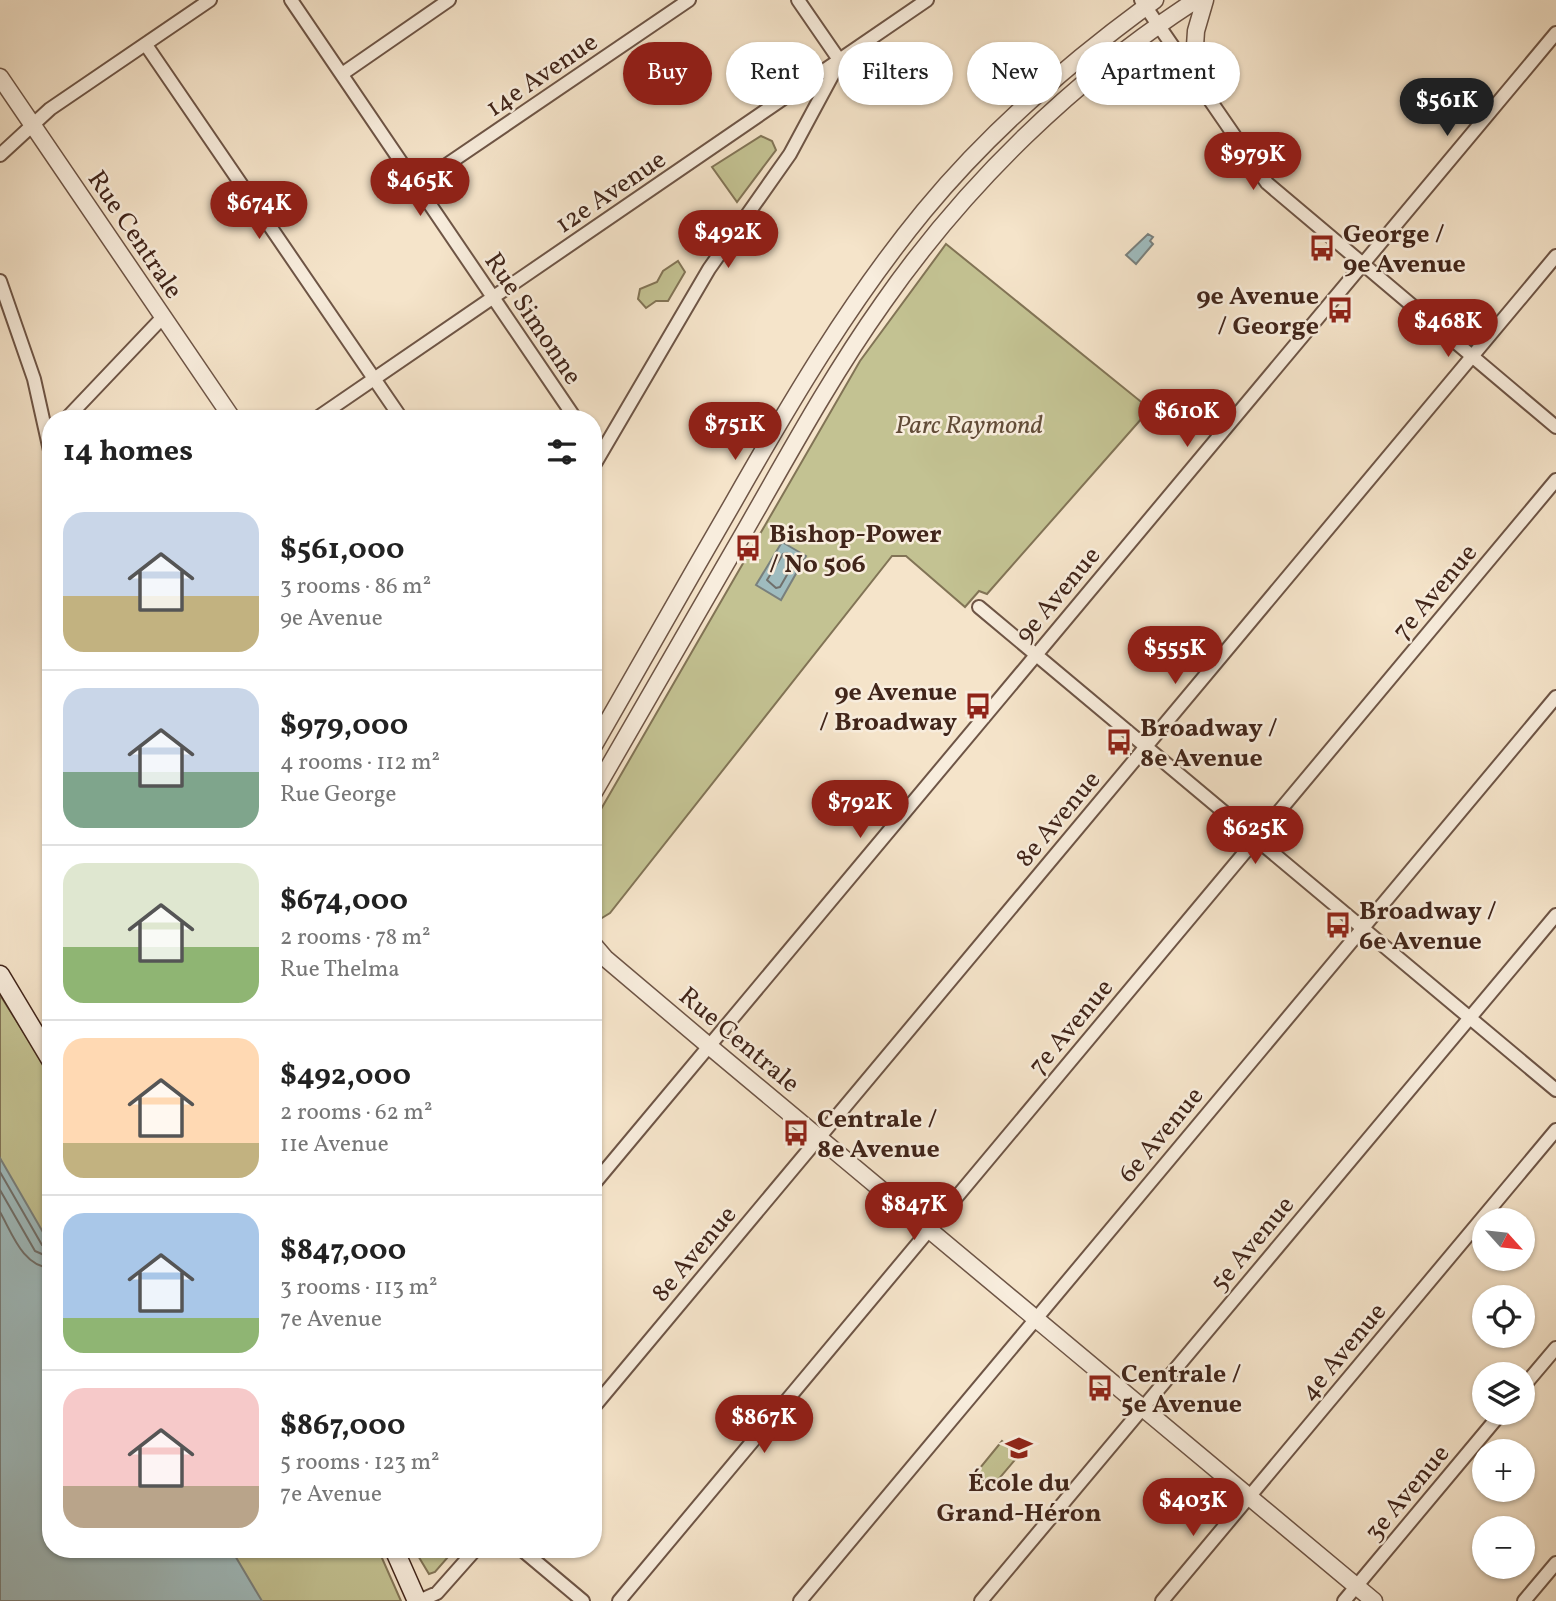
<!DOCTYPE html>
<meta charset="utf-8">
<style>
:root{--surface:#fff;--page:#f6f6f6;--text:#222;--muted:#767676;--line:#e0e0e0;--accent:#8f2418}
body{margin:0;font-family:Vollkorn,serif;background:var(--page);color:var(--text);height:100vh;display:flex;flex-direction:column;font-size:26px;white-space:nowrap}
*{box-sizing:border-box;margin:0}
p{font-size:23px;color:var(--muted)}
.icon{flex:none;width:38px;height:38px;fill:none;stroke:currentColor;stroke-width:2;stroke-linecap:round;stroke-linejoin:round}
.map{position:relative;flex:1;overflow:hidden}
.details{position:absolute;left:42px;top:410px;width:560px;height:1148px;display:flex;flex-direction:column;background:var(--surface);border-radius:28px;box-shadow:0 2px 5px #0004}
.details>*{flex:none}
.hud{position:absolute;left:623px;top:42px;width:665px;height:63px;display:flex;gap:14px}
.needle{width:46px;rotate:117deg}
.tools{position:absolute;left:1472px;top:1208px;display:grid;gap:14px}
.tools a{display:grid;place-items:center;width:63px;height:63px;border-radius:50%;background:var(--surface);box-shadow:0 2px 5px #0004;font-size:35px}
.price{position:absolute;translate:-50% -60px;padding:0 16px;border-radius:24px;background:var(--accent);color:#fff;font-size:23px;line-height:46px;filter:drop-shadow(0 2px 4px #0008)}
.price::after{content:'';position:absolute;left:50%;top:42px;width:21px;height:16px;margin-left:-10px;background:inherit;clip-path:polygon(0 0,100% 0,50% 100%)}
.price.selected{background:#222;color:#fff}
ul{padding:0;list-style:none}
li{display:flex;align-items:center;gap:21px;height:175px;padding:0 21px}
li+li{border-top:2px solid var(--line)}
li span{display:grid;place-items:center;flex:none;width:196px;height:140px;border-radius:21px;color:#555}
li>.icon{margin-inline-start:auto}
span .icon{width:84px;height:84px;fill:#fffc;stroke-width:1}
li b{font-size:30px}
h2{display:flex;justify-content:space-between;align-items:center;height:84px;padding:0 21px;font-size:30px}
.tag{padding:0 24px;border-radius:32px;background:var(--surface);box-shadow:0 2px 5px #0004;font-size:24px;line-height:63px}
.tag.selected{background:var(--accent);color:#fff}
.map>svg:first-child{display:block}
.green{fill:#c3c292;stroke:#827456;stroke-width:2}
.water{fill:#9fbcbf;stroke:#79807d;stroke-width:2}
.lines{fill:none;stroke-linecap:round;stroke-linejoin:round}
.shore{stroke:#70706c;stroke-width:2}
.minor-casing{stroke:#6e5546;stroke-width:16}
.tertiary-casing{stroke:#6e5546;stroke-width:19}
.secondary-casing{stroke:#41251a;stroke-width:21}
.minor{stroke:#f8eddd;stroke-width:12}
.tertiary{stroke:#f8eddd;stroke-width:16}
.secondary{stroke:#f8eddd;stroke-width:18}
.labels{text-anchor:middle;stroke-width:5;stroke-linejoin:round;paint-order:stroke}
.street-label{font-size:26px;fill:#41251a;stroke:#f8eddd}
.poi-label{font-size:26px;font-weight:bold;fill:#41251a;stroke:#f8eddd;text-anchor:start}
.park-label{font-size:26px;font-style:italic;fill:#624c38;stroke:#f8eddd}
</style>
<div class="map">
<svg width="1556" height="1601" viewBox="0 0 1556 1601">
<rect width="100%" height="100%" fill="#f5e4ca"/>
<filter id="stains"><feTurbulence type="fractalNoise" baseFrequency=".00286" numOctaves="4"/><feColorMatrix values="0 0 0 0 .2 0 0 0 0 .09 0 0 0 0 .02 0 0 0 .5 -.17"/></filter>
<radialGradient id="worn" r=".72"><stop offset=".6" stop-color="#630" stop-opacity="0"/><stop offset="1" stop-color="#630" stop-opacity=".3"/></radialGradient>
<path class="green" d="M 761,136 L 772,141 L 776,150 L 737,202 L 712,167 Z
M 946,244 L 1150,409 L 987,594 L 979,591 L 965,607 L 906,556 L 892,556 L 610,913 L 597,921 L 593,915 L 593,823 L 860,361 Z
M 678,261 L 685,272 L 668,301 L 656,301 L 646,308 L 638,299 L 640,289 L 657,282 L 663,271 Z
M 0,995 L 51,1075 L 51,1549 L 378,1549 L 401,1601 L 0,1601 Z
M 1002,1441 L 1019,1455 L 992,1487 L 975,1474 Z
M 414,1549 L 455,1549 L 435,1572 L 429,1574 Z"/>
<path class="water" d="M 1148,234 L 1153,237 L 1150,241 L 1153,244 L 1136,264 L 1126,255 Z
M 782,542 L 806,556 L 781,600 L 756,585 Z
M 0,1158 L 51,1246 L 51,1549 L 231,1549 L 262,1601 L 0,1601 Z"/>
<g class="lines">
<path class="shore" d="M 787,553 L 795,561 L 780,587 L 776,588 L 767,580 L 783,554 Z
M 0,1172 L 42,1245 L 51,1249
M 0,1190 L 35,1251 L 51,1258
M 0,1212 C 12,1233 23,1267 51,1268"/>
<g class="minor-casing">
<path id="minor" d="M 291,0 L 575,418
M 1141,0 L 1267,183 L 1556,427
M 146,45 L 401,418
M 342,74 L 449,0
M 0,155 L 50,109 L 210,0
M 417,185 L 689,0
M 0,281 L 34,379 L 51,455
M 67,418 L 163,317
M 317,418 L 927,0
M 593,467 L 709,269 L 790,154 L 840,61 L 798,0
M 979,607 L 1556,1090
M 593,1185 L 1556,33
M 1522,1388 L 1556,1348
M 593,1408 L 1556,256
M 521,1549 L 583,1601
M 419,1601 L 437,1593 L 476,1549
M 619,1601 L 1556,480
M 800,1601 L 1556,697
M 981,1601 L 1556,915
M 1162,1601 L 1556,1130
M 1344,1601 L 1502,1412
M 1524,1601 L 1556,1563"/>
</g>
<g class="tertiary-casing">
<path id="tertiary" d="M 1107,65 L 1152,63 L 1193,76 L 1196,31 L 1205,0
M 0,77 L 232,418
M 593,747 C 640,665 686,584 733,503 C 791,401 850,301 924,211 C 990,131 1071,61 1155,0
M 593,794 C 644,706 695,617 746,529 C 790,452 832,375 883,303 C 966,184 1074,79 1196,0
M 593,944 L 605,958 L 709,1046 L 1374,1601"/>
</g>
<g class="secondary-casing">
<path id="secondary" d="M 0,975 L 51,1060
M 394,1549 L 417,1601"/>
</g>
<use href="#minor" class="minor"/>
<use href="#tertiary" class="tertiary"/>
<use href="#secondary" class="secondary"/>
</g>
<defs>
<g id="bus-bare" transform="scale(2.1)"><path d="M-5-6H5V4H4V6H2V4H-2V6H-4V4H-5ZM-3.5-4V0h7V-4ZM-3.5 1.2v1.5H-2V1.2ZM2 1.2v1.5H3.5V1.2Z" fill="#8f2418" stroke="#f8eddd" stroke-width="2.5" paint-order="stroke"/></g>
<g id="school-bare" transform="scale(2.1)"><path d="M0-5L7-2L0 1L-7-2ZM-4 1L0 2.5L4 1V4Q0 6-4 4Z" fill="#8f2418" stroke="#f8eddd" stroke-width="2.5" paint-order="stroke"/></g>
</defs>
<g fill-rule="evenodd">
<use href="#bus-bare" x="1322" y="248"/>
<use href="#bus-bare" x="1340" y="310"/>
<use href="#bus-bare" x="748" y="548"/>
<use href="#bus-bare" x="978" y="706"/>
<use href="#bus-bare" x="1119" y="742"/>
<use href="#bus-bare" x="1338" y="925"/>
<use href="#bus-bare" x="796" y="1133"/>
<use href="#bus-bare" x="1100" y="1388"/>
<use href="#school-bare" x="1019" y="1448"/>
</g>
<g class="labels">
<g class="street-label">
<text transform="translate(541 74) rotate(-34)" y="9">14e Avenue</text>
<text transform="translate(610 191) rotate(-34)" y="9">12e Avenue</text>
<text transform="translate(136 234) rotate(56)" y="9">Rue Centrale</text>
<text transform="translate(534 318) rotate(56)" y="9">Rue Simonne</text>
<text transform="translate(1434 591) rotate(-50)" y="9">7e Avenue</text>
<text transform="translate(1057 594) rotate(-50)" y="9">9e Avenue</text>
<text transform="translate(1057 818) rotate(-50)" y="9">8e Avenue</text>
<text transform="translate(1070 1026) rotate(-50)" y="9">7e Avenue</text>
<text transform="translate(740 1039) rotate(40)" y="9">Rue Centrale</text>
<text transform="translate(1160 1134) rotate(-50)" y="9">6e Avenue</text>
<text transform="translate(1251 1243) rotate(-50)" y="9">5e Avenue</text>
<text transform="translate(693 1253) rotate(-50)" y="9">8e Avenue</text>
<text transform="translate(1342 1351) rotate(-50)" y="9">4e Avenue</text>
<text transform="translate(1406 1492) rotate(-50)" y="9">3e Avenue</text>
</g>
<g class="poi-label">
<text x="1343" y="242">George /<tspan x="1343" dy="30">9e Avenue</tspan></text>
<text x="1319" y="304" text-anchor="end">9e Avenue<tspan x="1319" dy="30">/ George</tspan></text>
<text x="769" y="542">Bishop-Power<tspan x="769" dy="30">/ No 506</tspan></text>
<text x="957" y="700" text-anchor="end">9e Avenue<tspan x="957" dy="30">/ Broadway</tspan></text>
<text x="1140" y="736">Broadway /<tspan x="1140" dy="30">8e Avenue</tspan></text>
<text x="1359" y="919">Broadway /<tspan x="1359" dy="30">6e Avenue</tspan></text>
<text x="817" y="1127">Centrale /<tspan x="817" dy="30">8e Avenue</tspan></text>
<text x="1121" y="1382">Centrale /<tspan x="1121" dy="30">5e Avenue</tspan></text>
<text x="1019" y="1491" text-anchor="middle">École du<tspan x="1019" dy="30">Grand-Héron</tspan></text>
</g>
<g class="park-label">
<text x="969" y="433">Parc Raymond</text>
</g>
</g>
<rect width="100%" height="100%" filter="url(#stains)"/>
<rect width="100%" height="100%" fill="url(#worn)"/>
</svg>
<div class="tools">
<a><svg class="needle" viewBox="-14 -14 28 28"><path d="M0-13l5 13h-10z" fill="#e53935"/><path d="M0 13l5-13h-10z" fill="#767676"/></svg></a>
<a><svg class="icon" aria-label="locate" viewBox="0 0 24 24"><circle cx="12" cy="12" r="6"/><path d="M12 2v4M12 18v4M2 12h4M18 12h4"/></svg></a>
<a><svg class="icon" aria-label="layers" viewBox="0 0 24 24"><path d="M12 4l9 5-9 5-9-5zM3 14l9 5 9-5"/></svg></a>
<a>+</a>
<a>−</a>
</div>
<b class="price selected" style="left:1447px;top:138px">$561K</b>
<b class="price" style="left:1253px;top:192px">$979K</b>
<b class="price" style="left:420px;top:218px">$465K</b>
<b class="price" style="left:259px;top:241px">$674K</b>
<b class="price" style="left:728px;top:270px">$492K</b>
<b class="price" style="left:1448px;top:359px">$468K</b>
<b class="price" style="left:1187px;top:449px">$610K</b>
<b class="price" style="left:735px;top:462px">$751K</b>
<b class="price" style="left:1175px;top:686px">$555K</b>
<b class="price" style="left:860px;top:840px">$792K</b>
<b class="price" style="left:1255px;top:866px">$625K</b>
<b class="price" style="left:914px;top:1242px">$847K</b>
<b class="price" style="left:764px;top:1455px">$867K</b>
<b class="price" style="left:1193px;top:1538px">$403K</b>
<div class="hud">
<a class="tag selected">Buy</a>
<a class="tag">Rent</a>
<a class="tag">Filters</a>
<a class="tag">New</a>
<a class="tag">Apartment</a>
</div>
<section class="details">
<h2>14 homes<svg class="icon" aria-label="filters" viewBox="0 0 24 24"><path d="M4 7h16M4 17h16"/><circle cx="9" cy="7" r="2"/><circle cx="15" cy="17" r="2"/></svg></h2>
<ul>
<li><span style="background:linear-gradient(#c9d6e8 60%,#c2b280 0)"><svg class="icon" aria-label="home" viewBox="0 0 24 24"><path d="M3 11l9-7 9 7M6 9v11h12V9"/></svg></span><div><b>$561,000</b><p>3 rooms · 86 m²</p><p>9e Avenue</p></div></li>
<li><span style="background:linear-gradient(#c9d6e8 60%,#7fa58c 0)"><svg class="icon" aria-label="home" viewBox="0 0 24 24"><path d="M3 11l9-7 9 7M6 9v11h12V9"/></svg></span><div><b>$979,000</b><p>4 rooms · 112 m²</p><p>Rue George</p></div></li>
<li><span style="background:linear-gradient(#dfe7d0 60%,#8fb573 0)"><svg class="icon" aria-label="home" viewBox="0 0 24 24"><path d="M3 11l9-7 9 7M6 9v11h12V9"/></svg></span><div><b>$674,000</b><p>2 rooms · 78 m²</p><p>Rue Thelma</p></div></li>
<li><span style="background:linear-gradient(#ffd9b3 75%,#c2b280 0)"><svg class="icon" aria-label="home" viewBox="0 0 24 24"><path d="M3 11l9-7 9 7M6 9v11h12V9"/></svg></span><div><b>$492,000</b><p>2 rooms · 62 m²</p><p>11e Avenue</p></div></li>
<li><span style="background:linear-gradient(#a9c7e8 75%,#8fb573 0)"><svg class="icon" aria-label="home" viewBox="0 0 24 24"><path d="M3 11l9-7 9 7M6 9v11h12V9"/></svg></span><div><b>$847,000</b><p>3 rooms · 113 m²</p><p>7e Avenue</p></div></li>
<li><span style="background:linear-gradient(#f6c9c9 70%,#b9a48a 0)"><svg class="icon" aria-label="home" viewBox="0 0 24 24"><path d="M3 11l9-7 9 7M6 9v11h12V9"/></svg></span><div><b>$867,000</b><p>5 rooms · 123 m²</p><p>7e Avenue</p></div></li>
</ul>
</section>
</div>
